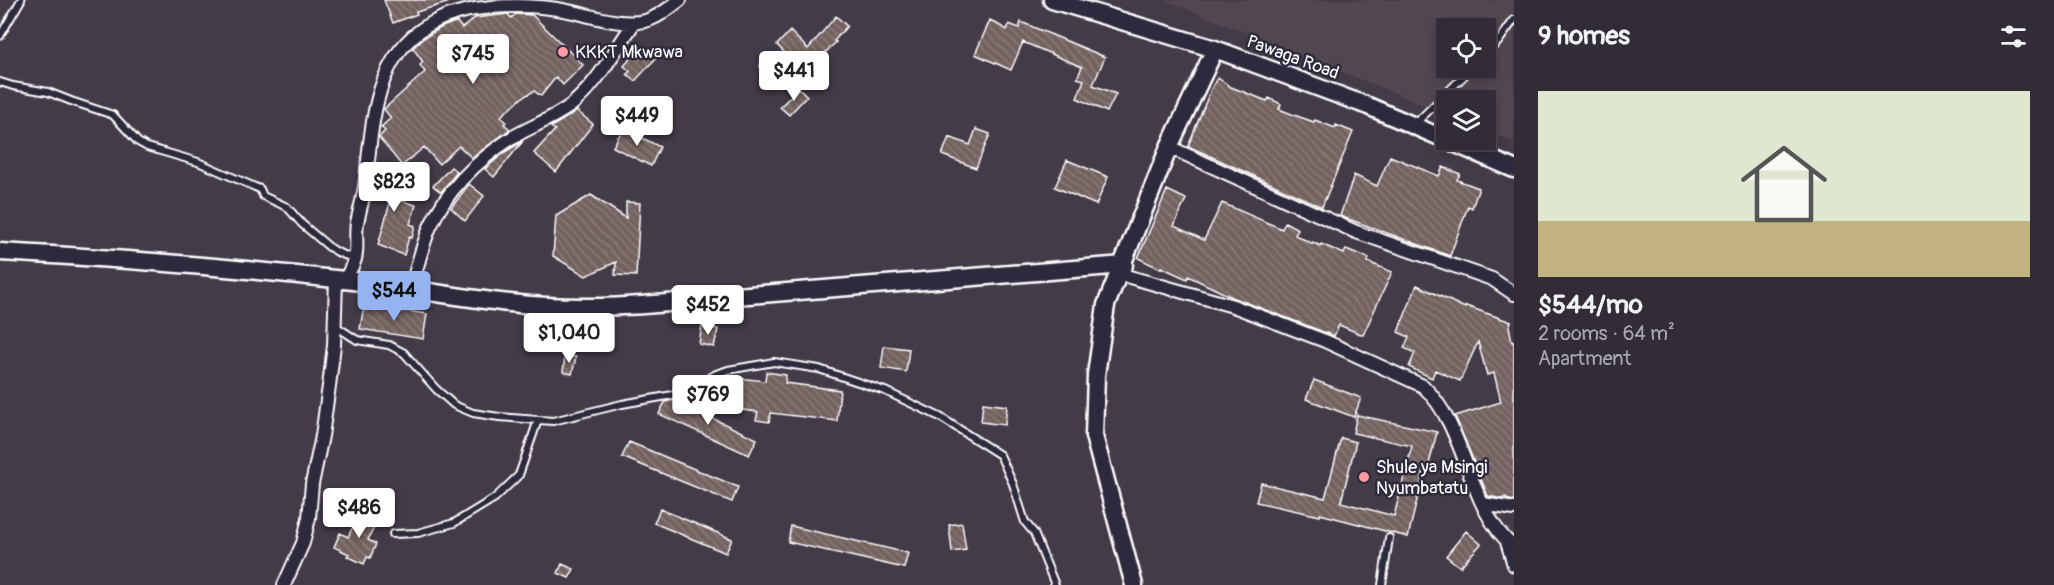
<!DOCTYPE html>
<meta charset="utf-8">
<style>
:root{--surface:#322c36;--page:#3d3842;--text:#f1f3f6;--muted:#a8a7ad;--line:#4d4851;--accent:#95b2f1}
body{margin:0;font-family:Pangolin,sans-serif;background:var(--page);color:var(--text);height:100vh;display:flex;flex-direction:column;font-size:22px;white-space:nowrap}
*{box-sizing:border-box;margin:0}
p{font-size:20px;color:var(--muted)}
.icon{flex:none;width:33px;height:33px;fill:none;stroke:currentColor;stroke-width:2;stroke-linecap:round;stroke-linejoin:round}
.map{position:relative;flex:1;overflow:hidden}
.side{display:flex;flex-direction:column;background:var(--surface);width:540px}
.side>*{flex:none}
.tools{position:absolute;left:1436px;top:18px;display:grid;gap:12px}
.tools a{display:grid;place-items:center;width:60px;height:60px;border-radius:0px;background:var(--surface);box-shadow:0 3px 9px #0003,0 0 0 2px var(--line);font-size:30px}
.price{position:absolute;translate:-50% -51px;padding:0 14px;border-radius:6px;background:#fff;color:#222;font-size:20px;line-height:39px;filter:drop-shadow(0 2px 3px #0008)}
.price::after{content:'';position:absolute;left:50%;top:36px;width:18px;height:14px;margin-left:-9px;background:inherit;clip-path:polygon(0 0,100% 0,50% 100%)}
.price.on{background:var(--accent);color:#111}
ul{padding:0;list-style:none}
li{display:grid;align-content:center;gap:12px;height:318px;padding:0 24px}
li span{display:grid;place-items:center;height:186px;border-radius:0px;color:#555}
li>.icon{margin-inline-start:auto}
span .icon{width:108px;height:108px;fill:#fffc;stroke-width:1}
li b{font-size:26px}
h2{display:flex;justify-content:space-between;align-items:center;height:72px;padding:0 24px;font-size:26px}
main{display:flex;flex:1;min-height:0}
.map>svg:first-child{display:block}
.built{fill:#51474f;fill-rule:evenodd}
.building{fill:url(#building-back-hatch);stroke:#fff;stroke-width:1.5}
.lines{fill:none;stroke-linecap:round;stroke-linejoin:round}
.lane-casing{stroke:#fff;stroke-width:10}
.street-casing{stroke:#fff;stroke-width:16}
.secondary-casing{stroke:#fff;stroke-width:21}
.lane{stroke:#2f2a3d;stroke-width:6}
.street{stroke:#2f2a3d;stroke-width:12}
.secondary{stroke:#2f2a3d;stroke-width:16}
.poi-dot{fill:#ff9aa2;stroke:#2f2a3d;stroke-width:2}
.labels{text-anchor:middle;stroke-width:5;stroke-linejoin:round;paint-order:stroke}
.poi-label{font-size:18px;fill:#fff;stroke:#2f2a3d;text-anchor:start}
.street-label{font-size:18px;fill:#fff;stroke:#2f2a3d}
</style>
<main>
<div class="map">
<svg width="1514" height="585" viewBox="0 0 1514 585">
<defs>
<pattern id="building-back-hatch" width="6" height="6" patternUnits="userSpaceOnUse" patternTransform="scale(1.5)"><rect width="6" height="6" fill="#736260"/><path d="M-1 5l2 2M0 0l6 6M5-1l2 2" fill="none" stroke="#887a78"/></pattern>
</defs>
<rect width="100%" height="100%" fill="#433b48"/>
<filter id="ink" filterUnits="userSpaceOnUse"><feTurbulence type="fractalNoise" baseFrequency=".0167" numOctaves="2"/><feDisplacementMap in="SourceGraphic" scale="12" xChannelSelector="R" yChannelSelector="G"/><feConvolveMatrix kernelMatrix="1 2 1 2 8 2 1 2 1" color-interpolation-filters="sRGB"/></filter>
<g filter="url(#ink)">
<path class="built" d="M 1165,0 L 1514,0 L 1514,142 L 1485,130 L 1485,100 L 1446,100 L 1446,114 ZM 1446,28 L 1485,28 L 1485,68 L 1446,68 Z"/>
<path class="building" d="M 384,0 L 446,0 L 447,3 L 416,12 L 417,14 L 393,23 Z
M 508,14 L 511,18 L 516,14 L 532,15 L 583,65 L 563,85 L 556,77 L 541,96 L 534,91 L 523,97 L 501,116 L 506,122 L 504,124 L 510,129 L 472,158 L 459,146 L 439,164 L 424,147 L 402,166 L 379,137 L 385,131 L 381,127 L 391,118 L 384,109 L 425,72 L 420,65 L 423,62 L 413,48 L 422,39 L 442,27 L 455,22 L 457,22 L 462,28 L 475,18 Z
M 836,16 L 847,26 L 834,41 L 836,42 L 805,73 L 777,45 L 790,31 L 808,49 Z
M 990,20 L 1007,30 L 1009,24 L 1019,28 L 1021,22 L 1105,57 L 1093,85 L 1116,94 L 1107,112 L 1077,98 L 1084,80 L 1077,78 L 1082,67 L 1023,42 L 1011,70 L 975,54 Z
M 650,48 L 658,56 L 635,81 L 627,74 L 630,71 L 624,66 L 634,54 L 639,59 Z
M 762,56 L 772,57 L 770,68 L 760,67 Z
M 1218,78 L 1231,87 L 1267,101 L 1269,98 L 1281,104 L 1279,109 L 1294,115 L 1314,122 L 1315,120 L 1335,128 L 1336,125 L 1353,132 L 1322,207 L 1188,146 L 1211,89 Z
M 799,88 L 807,96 L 789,115 L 780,107 Z
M 577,111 L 593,124 L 556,172 L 534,153 L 555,130 L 551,127 Z
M 623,128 L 660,147 L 651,166 L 613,147 Z
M 976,129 L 990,134 L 976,168 L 942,155 L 949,137 L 970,145 Z
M 523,141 L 494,177 L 485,169 L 505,152 Z
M 1390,156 L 1439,176 L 1443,167 L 1460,174 L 1457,180 L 1479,188 L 1472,208 L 1468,206 L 1450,256 L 1340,216 L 1354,175 L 1377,186 Z
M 1067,160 L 1108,177 L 1096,205 L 1055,187 Z
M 380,165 L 401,172 L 392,198 L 416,205 L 410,224 L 415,226 L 412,238 L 409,237 L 404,255 L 378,245 L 391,199 L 390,202 L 374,196 L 379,179 L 375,178 Z
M 451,167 L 457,172 L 441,192 L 433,186 Z
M 469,184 L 484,196 L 465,221 L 451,208 Z
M 1167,190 L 1186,199 L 1174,226 L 1204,240 L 1222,203 L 1282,229 L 1285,222 L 1298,229 L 1295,235 L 1313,244 L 1313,242 L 1320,246 L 1321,244 L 1344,254 L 1346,249 L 1369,258 L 1368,262 L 1392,272 L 1363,335 L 1339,325 L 1334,336 L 1232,297 L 1188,276 L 1187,279 L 1161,267 L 1161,269 L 1138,258 Z
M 591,195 L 626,218 L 626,202 L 640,203 L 636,276 L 615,275 L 616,262 L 586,276 L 553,256 L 556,216 Z
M 1417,285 L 1465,308 L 1466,306 L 1511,322 L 1509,326 L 1512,342 L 1514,342 L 1514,501 L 1506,499 L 1506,497 L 1502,499 L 1488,496 L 1455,416 L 1501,402 L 1494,373 L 1487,375 L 1478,342 L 1460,381 L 1435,370 L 1432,378 L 1409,367 L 1415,353 L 1404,348 L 1409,337 L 1398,332 Z
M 364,305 L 427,314 L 423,339 L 360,329 Z
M 586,322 L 606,324 L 605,336 L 586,335 Z
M 702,325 L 718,329 L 714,347 L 699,344 Z
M 884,346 L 909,349 L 906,372 L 881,368 Z
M 565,355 L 576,357 L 572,374 L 563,372 Z
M 766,372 L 786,375 L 785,383 L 840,390 L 837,421 L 771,413 L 769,422 L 756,420 L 758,412 L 735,409 L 738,378 L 765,381 Z
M 1314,380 L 1361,398 L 1354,417 L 1306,399 Z
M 673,400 L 757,439 L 749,455 L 659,414 L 665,402 Z
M 983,403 L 1007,406 L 1005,425 L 981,422 Z
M 1357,415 L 1437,432 L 1427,472 L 1424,471 L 1408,537 L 1320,514 L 1320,516 L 1256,502 L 1261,483 L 1325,498 L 1341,438 L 1356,442 L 1341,502 L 1394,516 L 1412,446 L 1353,433 Z
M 629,442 L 738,487 L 732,502 L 622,457 Z
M 660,509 L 732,539 L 726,553 L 654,523 Z
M 360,511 L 378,519 L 368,540 L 376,544 L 370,558 L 367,557 L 364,564 L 347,556 L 349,554 L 334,547 L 340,533 L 348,537 Z
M 962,523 L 966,550 L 952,552 L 949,525 Z
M 791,526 L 908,553 L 904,568 L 788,542 Z
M 1466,531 L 1481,544 L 1460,567 L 1446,556 Z
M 562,564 L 574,569 L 569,578 L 558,573 Z"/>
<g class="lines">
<g class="lane-casing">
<path id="lane" d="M 0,36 L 21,0
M 1485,55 L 1498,42 L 1514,20
M 0,82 L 13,86 L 48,92 L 71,101 L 113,115 L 138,142 L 147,147 L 198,162 L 255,187 L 260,189 L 263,196 L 287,207 L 302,224 L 329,247 L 339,253 L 355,259
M 1415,124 L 1472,68
M 334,325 L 357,340 L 389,345 L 404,353 L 436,389 L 454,405 L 473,413 L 499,417 L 553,421 L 622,404 L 684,393 L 716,374 L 728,370 L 774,362 L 819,369 L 885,391 L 940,417 L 1000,455 L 1013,484 L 1025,522 L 1034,533 L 1055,585
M 393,534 L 418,533 L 454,523 L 495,498 L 519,475 L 538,420
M 1382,585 L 1389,538"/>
</g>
<g class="street-casing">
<path id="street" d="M 1169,147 L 1356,232 L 1492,279 L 1514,294
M 1119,274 L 1233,306 L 1325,341 L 1423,386 C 1468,428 1467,510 1514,547
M 345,280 C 348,273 353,266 355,259 C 358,248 355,234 357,223 C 360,208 365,193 366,178 C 373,119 375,49 438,20 C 474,3 534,3 573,12 C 596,17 621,26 645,21 C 658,18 669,8 680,0
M 411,288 C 417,268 422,246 430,227 C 447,189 479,159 513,137 C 532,126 552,119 570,106 C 598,84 614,51 634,23
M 1483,504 L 1514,509
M 1507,542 L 1514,565
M 284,585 L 303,543 L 309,518 L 312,484 L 322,436 L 329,386 L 334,345 L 336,279"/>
</g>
<g class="secondary-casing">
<path id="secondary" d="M 1052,0 L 1215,49 L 1368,106 L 1514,169
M 0,252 C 115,258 229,267 344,280 C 399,286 454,297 510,303 C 581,311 652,306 723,297 L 1124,265
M 1134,585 L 1094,436 L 1096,375 L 1106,305 L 1169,147 L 1215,49"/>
</g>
<use href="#lane" class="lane"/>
<use href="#street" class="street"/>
<use href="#secondary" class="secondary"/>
</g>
</g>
<g class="poi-dot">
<circle cx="563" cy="52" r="6"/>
<circle cx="1364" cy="477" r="6"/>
</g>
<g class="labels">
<g class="poi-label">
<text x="575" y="58">KKKT Mkwawa</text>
<text x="1376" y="473">Shule ya Msingi<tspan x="1376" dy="21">Nyumbatatu</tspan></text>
</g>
<g class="street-label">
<text transform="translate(1293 57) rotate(20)" y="6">Pawaga Road</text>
</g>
</g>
</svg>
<div class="tools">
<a><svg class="icon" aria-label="locate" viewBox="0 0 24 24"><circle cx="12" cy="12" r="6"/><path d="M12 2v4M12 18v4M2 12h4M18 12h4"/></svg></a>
<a><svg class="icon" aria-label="layers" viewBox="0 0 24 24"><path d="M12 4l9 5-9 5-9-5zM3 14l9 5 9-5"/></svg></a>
</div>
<b class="price" style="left:473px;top:85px">$745</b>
<b class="price" style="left:794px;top:102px">$441</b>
<b class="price" style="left:637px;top:147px">$449</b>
<b class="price" style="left:394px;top:213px">$823</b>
<b class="price on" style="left:394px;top:322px">$544</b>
<b class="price" style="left:708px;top:336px">$452</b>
<b class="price" style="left:569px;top:364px">$1,040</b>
<b class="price" style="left:708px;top:426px">$769</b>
<b class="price" style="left:359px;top:539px">$486</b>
</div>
<section class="side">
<h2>9 homes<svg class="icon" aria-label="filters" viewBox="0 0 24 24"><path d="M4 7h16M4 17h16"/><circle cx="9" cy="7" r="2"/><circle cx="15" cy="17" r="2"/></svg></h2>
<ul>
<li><span style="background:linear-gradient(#dfe7d0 70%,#c2b280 0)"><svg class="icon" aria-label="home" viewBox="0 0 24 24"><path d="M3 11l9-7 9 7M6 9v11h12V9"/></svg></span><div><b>$544/mo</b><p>2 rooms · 64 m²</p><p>Apartment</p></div></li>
</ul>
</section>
</main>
